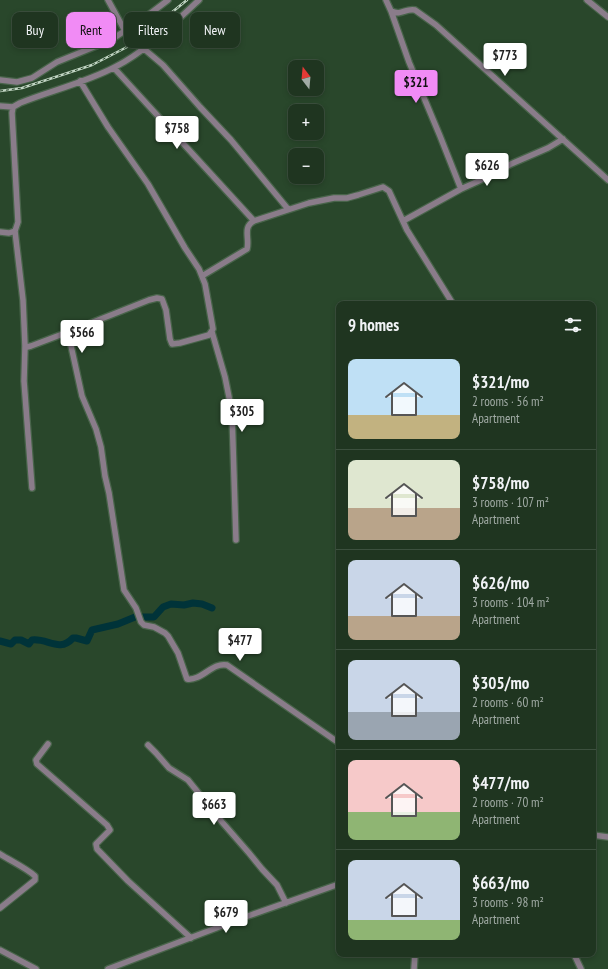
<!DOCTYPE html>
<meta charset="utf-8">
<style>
:root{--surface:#1f3520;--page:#2c402d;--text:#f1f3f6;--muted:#a1aba5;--line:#3c503e;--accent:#f18bf5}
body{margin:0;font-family:"PT Sans Narrow",sans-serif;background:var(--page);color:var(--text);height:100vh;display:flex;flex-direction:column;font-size:15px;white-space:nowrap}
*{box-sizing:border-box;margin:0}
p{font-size:13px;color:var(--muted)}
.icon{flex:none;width:22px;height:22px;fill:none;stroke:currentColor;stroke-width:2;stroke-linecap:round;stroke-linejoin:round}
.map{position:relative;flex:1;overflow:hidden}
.details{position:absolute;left:336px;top:301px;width:260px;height:656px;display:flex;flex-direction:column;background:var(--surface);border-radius:8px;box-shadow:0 2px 6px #0003,0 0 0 1px var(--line)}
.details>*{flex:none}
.hud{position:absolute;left:12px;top:12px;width:264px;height:36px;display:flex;gap:8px}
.needle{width:26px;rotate:344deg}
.buttons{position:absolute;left:288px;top:60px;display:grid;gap:8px}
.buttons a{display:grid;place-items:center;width:36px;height:36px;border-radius:8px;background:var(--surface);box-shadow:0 2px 6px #0003,0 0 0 1px var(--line);font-size:20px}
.price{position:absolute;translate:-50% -34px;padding:0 9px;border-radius:4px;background:#fff;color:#222;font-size:13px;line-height:26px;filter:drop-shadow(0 1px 2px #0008)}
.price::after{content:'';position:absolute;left:50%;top:24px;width:12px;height:9px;margin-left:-6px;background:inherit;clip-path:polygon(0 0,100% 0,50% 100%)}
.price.selected{background:var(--accent);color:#111}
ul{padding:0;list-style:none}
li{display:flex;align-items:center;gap:12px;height:100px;padding:0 12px}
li+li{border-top:1px solid var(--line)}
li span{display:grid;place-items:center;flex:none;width:112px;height:80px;border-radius:8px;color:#555}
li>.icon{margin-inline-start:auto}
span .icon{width:48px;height:48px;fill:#fffc;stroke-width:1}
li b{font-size:17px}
h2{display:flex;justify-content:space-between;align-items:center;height:48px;padding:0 12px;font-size:17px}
.tag{padding:0 14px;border-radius:8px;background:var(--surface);box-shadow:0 2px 6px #0003,0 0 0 1px var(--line);font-size:14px;line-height:36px}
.tag.selected{background:var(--accent);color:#111}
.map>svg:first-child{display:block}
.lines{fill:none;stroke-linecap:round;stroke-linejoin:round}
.river{stroke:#003339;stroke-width:7}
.minor-casing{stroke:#48644a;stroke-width:8}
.minor{stroke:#8a7c8a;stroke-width:5.5}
.rail-casing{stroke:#c2d6c4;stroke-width:2.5}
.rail{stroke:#1f3c21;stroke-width:1;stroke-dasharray:3;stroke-linecap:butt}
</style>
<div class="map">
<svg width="608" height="969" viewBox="0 0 608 969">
<rect width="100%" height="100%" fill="#29472b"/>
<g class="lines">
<path class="river" d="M 0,641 L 11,644 L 15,640 L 21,640 L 29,644 L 32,640 C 48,638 59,653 73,638 L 76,638 L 87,641 L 92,630 L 118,624 L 135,617 L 154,617 L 163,607 L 171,604 L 184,605 L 193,603 L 202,604 L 212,608"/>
<g class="minor-casing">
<path id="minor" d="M 108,0 L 125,31
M 386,0 L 391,11 C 402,16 405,8 415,10 L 436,25 L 608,180
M 587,0 L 608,17
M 391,11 L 409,62 L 440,136 L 461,189
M 143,48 L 163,65 L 200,107 L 231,140 L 288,209
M 114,68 L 254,221
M 0,80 L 17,82 L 32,78 L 57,62 L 111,40 L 147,16 L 168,0
M 80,81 L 108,127 L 148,184 L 185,248 L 199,269 L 205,284 L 213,329 L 209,335 L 180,343 L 172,344 L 170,339 L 166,310 L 162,299 L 157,298 L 149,300 L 68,332 L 82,396 L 96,429 L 101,447 L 105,476 L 109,493 L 124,590 L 136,608 L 141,622 L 144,625 L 154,627 L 165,633 L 168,636 L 178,653 L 187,679 C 202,681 212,662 227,665 L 339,743
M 0,106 L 13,107
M 403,221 L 461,189 L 494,174 L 511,164 L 548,148 L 563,139
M 15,231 L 23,300 L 25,346 L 27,347 L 31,346 L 68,332
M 0,232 L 9,233 L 15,231 L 18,222 L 12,113 L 13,107 L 20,103 C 50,91 87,82 115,67 C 146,51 173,24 199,0
M 202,276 L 247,249 C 250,239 242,227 254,221 L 309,203 L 334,198 L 347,198 L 358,195 L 383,187 L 389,191 L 407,230 L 453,304
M 212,332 L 225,377 L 232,412 L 236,540
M 25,346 L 24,381 L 32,488
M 48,744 L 36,760 L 37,764 L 107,825 L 110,830 L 96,844 L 97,849 L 128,881 L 191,938
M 148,745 L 156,753 L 169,768 L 188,780 L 222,822 L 249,853 L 262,869 L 277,885 L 286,903
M 593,835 L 608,837
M 0,854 C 11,861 26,868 35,876 L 35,880 L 0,908
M 0,950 L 36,969
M 574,954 L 581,969
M 108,969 L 248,916 L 339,884
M 414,969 L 415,954"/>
</g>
<use href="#minor" class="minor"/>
<g class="rail-casing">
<path id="rail" d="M 0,91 L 22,88 L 92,65 L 127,47 L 155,26 L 187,0"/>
</g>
<use href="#rail" class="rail"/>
</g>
</svg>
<div class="buttons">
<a><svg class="needle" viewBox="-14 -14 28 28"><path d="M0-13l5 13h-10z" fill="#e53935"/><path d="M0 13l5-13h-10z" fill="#a1aba5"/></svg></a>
<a>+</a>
<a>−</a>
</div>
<b class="price" style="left:505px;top:77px">$773</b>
<b class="price selected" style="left:416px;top:104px">$321</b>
<b class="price" style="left:177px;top:150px">$758</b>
<b class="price" style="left:487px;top:187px">$626</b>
<b class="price" style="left:82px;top:354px">$566</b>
<b class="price" style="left:242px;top:433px">$305</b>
<b class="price" style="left:240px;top:662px">$477</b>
<b class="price" style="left:214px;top:826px">$663</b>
<b class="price" style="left:226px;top:934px">$679</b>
<div class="hud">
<a class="tag">Buy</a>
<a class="tag selected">Rent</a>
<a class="tag">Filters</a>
<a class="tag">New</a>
</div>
<section class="details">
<h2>9 homes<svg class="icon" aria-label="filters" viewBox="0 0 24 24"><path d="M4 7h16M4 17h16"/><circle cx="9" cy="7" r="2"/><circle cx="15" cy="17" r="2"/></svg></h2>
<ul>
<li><span style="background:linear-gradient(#bfe0f5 70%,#c2b280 0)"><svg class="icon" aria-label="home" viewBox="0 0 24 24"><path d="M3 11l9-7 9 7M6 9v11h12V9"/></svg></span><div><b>$321/mo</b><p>2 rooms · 56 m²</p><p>Apartment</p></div></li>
<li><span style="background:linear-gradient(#dfe7d0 60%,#b9a48a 0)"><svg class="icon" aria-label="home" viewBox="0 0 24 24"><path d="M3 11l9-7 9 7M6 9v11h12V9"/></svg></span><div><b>$758/mo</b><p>3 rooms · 107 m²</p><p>Apartment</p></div></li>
<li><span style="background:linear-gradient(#c9d6e8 70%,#b9a48a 0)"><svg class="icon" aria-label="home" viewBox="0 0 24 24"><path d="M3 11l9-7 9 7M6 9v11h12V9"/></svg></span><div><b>$626/mo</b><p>3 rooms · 104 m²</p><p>Apartment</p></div></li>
<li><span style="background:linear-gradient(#c9d6e8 65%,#9aa5b1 0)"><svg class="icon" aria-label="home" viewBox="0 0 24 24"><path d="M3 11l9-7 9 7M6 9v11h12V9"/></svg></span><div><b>$305/mo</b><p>2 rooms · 60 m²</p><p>Apartment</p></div></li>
<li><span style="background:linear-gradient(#f6c9c9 65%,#8fb573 0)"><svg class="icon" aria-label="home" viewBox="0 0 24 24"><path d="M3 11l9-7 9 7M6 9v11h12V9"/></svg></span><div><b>$477/mo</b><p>2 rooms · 70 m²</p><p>Apartment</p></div></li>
<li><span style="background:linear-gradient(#c9d6e8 75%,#8fb573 0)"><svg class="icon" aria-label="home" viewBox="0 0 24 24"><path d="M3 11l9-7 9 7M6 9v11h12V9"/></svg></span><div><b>$663/mo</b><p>3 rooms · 98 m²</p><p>Apartment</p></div></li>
</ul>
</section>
</div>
